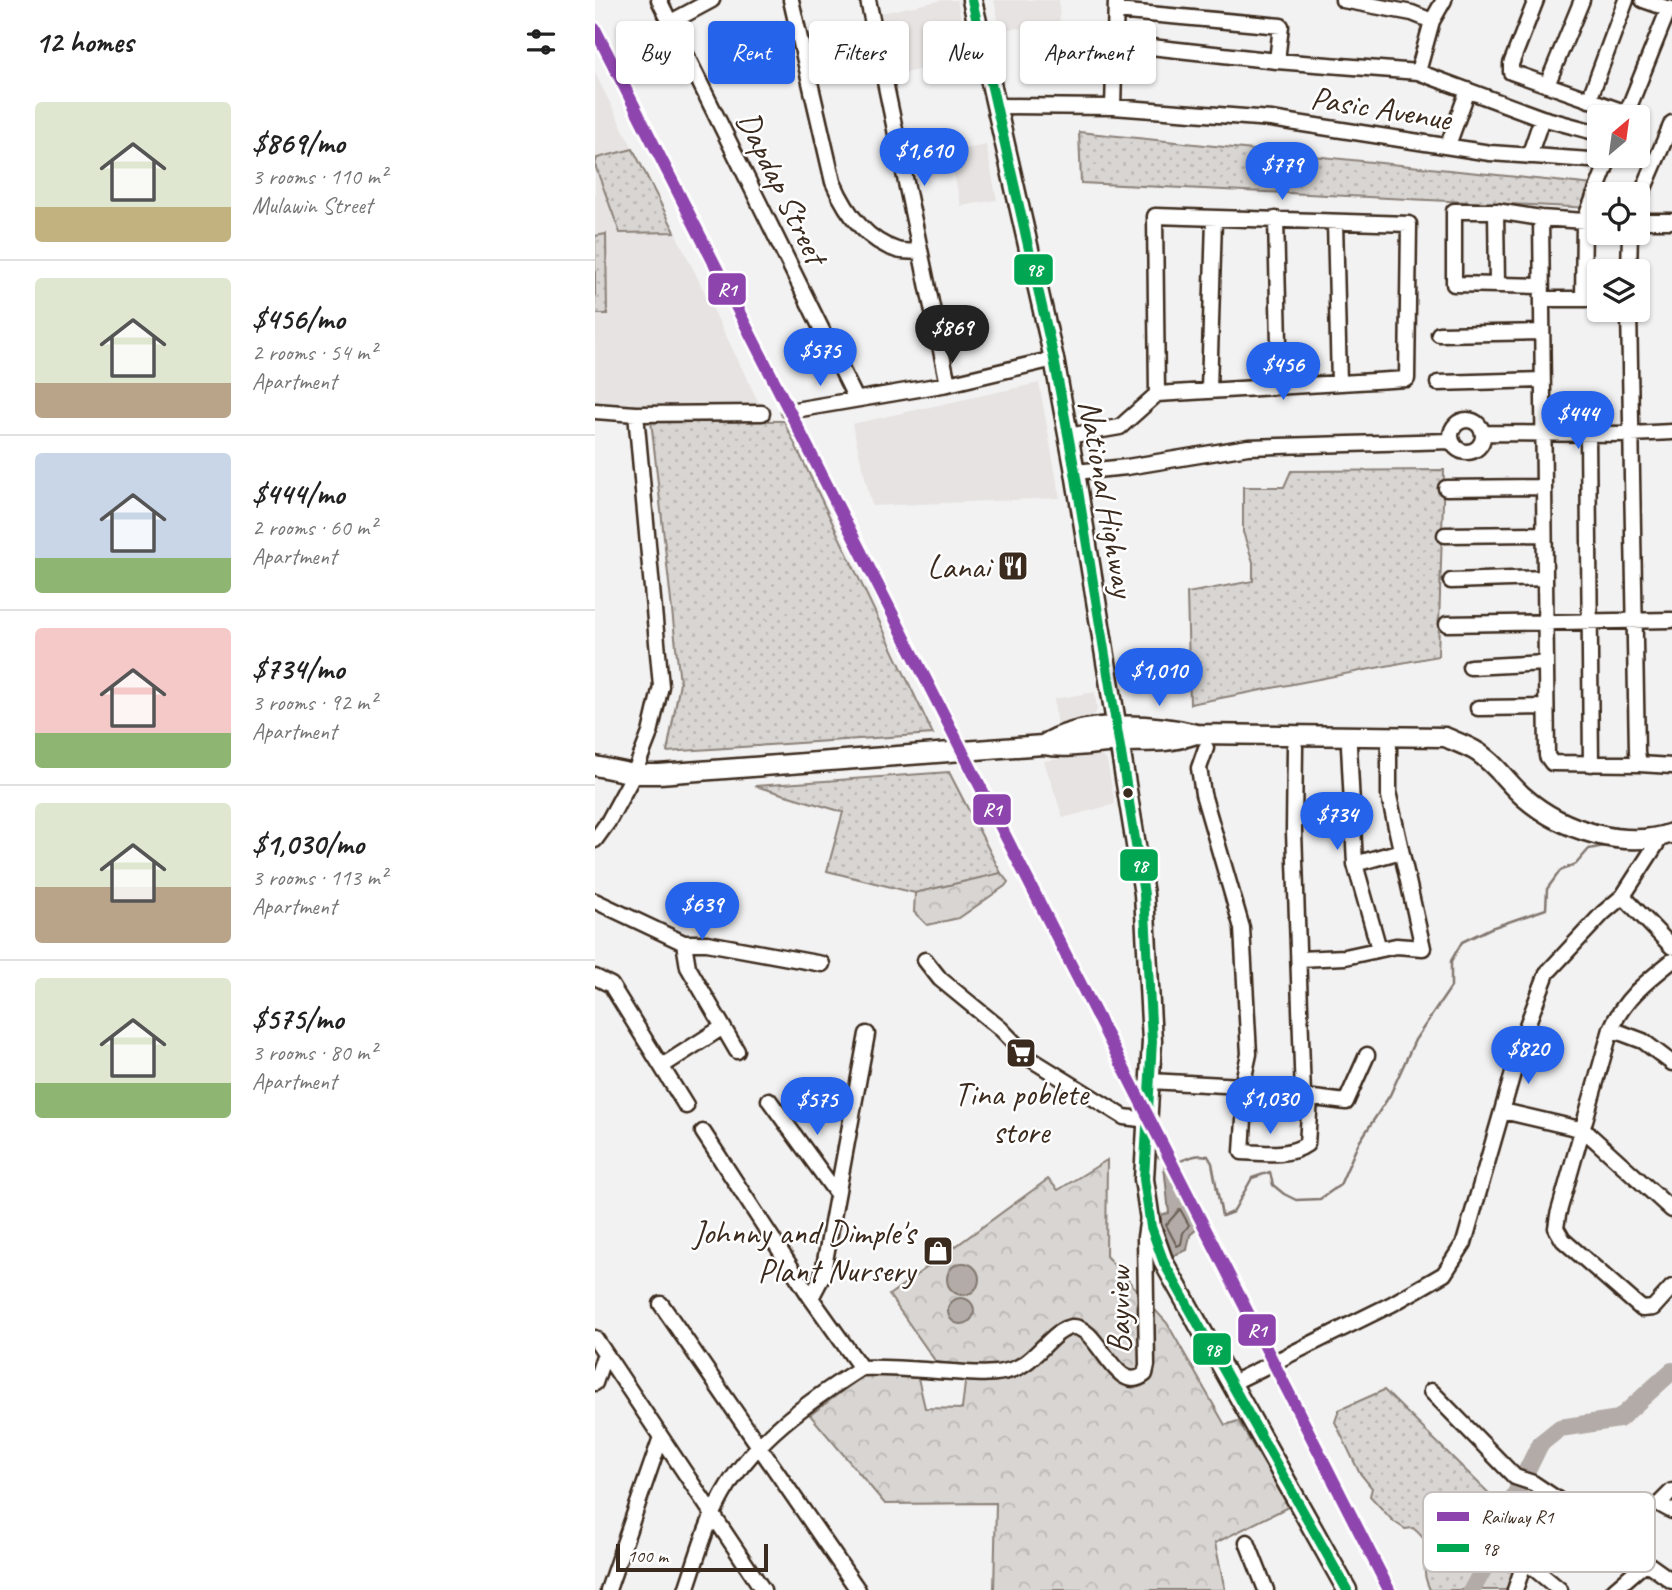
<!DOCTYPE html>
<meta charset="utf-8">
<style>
:root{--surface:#fff;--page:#f2f2f2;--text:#222;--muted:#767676;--line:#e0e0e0;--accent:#2563eb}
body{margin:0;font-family:Caveat,sans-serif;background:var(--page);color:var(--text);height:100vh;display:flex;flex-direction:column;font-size:26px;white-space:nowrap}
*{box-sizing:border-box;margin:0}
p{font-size:23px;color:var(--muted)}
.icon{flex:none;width:38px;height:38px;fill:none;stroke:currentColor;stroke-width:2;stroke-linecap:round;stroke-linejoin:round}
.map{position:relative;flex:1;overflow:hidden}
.sheet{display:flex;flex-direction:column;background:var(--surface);width:595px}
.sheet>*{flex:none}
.banner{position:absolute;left:21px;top:21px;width:665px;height:63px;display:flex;gap:14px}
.needle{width:46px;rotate:29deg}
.controls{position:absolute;left:992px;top:105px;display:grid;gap:14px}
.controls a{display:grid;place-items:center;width:63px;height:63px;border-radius:7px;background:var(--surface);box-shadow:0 2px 5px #0004;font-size:35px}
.scale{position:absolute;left:21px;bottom:18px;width:152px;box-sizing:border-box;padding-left:7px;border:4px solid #3b2a1e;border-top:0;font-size:19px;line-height:24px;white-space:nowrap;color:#3b2a1e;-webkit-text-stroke:5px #fff;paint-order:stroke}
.price{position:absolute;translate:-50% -60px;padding:0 16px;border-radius:24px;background:var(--accent);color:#fff;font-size:23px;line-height:46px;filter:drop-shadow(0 2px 4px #0008)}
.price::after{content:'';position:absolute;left:50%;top:42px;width:21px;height:16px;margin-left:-10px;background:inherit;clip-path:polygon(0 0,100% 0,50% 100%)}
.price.current{background:#222;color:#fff}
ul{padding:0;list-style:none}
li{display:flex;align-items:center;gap:21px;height:175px;padding:0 35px}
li+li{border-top:2px solid var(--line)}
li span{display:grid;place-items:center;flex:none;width:196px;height:140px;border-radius:7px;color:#555}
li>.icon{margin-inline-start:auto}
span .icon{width:84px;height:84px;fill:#fffc;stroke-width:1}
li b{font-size:30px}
h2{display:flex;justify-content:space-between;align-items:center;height:84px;padding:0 35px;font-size:30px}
.pill{padding:0 24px;border-radius:7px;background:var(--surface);box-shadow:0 2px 5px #0004;font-size:24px;line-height:63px}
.pill.current{background:var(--accent);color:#fff}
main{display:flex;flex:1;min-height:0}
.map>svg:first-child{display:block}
.built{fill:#e6e3e2}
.grass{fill:url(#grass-dots);stroke:#8a8078;stroke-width:2}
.forest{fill:url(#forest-crowns);stroke:#8a8078;stroke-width:2}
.water{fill:#b2aba7;stroke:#827770;stroke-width:2}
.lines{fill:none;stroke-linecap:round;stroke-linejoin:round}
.shore{stroke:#6b5e55;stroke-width:2}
.stream{stroke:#827770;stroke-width:2.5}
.river{stroke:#b2aba7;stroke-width:18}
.minor-casing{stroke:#3b2a1e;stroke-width:19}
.major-casing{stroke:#3b2a1e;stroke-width:23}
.minor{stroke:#fff;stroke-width:14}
.major{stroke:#fff;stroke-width:18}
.bus-1-casing{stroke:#fff;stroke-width:16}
.bus-1{stroke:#00a651;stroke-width:10}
.rail-1-casing{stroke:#fff;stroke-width:18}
.rail-1{stroke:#8e44ad;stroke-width:12}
.bus-dot{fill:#3b2a1e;stroke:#fff;stroke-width:2.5}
.labels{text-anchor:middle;stroke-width:5;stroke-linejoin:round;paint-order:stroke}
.street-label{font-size:33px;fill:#3b2a1e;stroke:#fff}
.poi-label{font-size:33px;fill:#3b2a1e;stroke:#fff;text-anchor:end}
.key{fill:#fff;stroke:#c4bfbc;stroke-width:2}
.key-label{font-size:19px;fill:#3b2a1e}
.line-badge{stroke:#fff;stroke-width:2.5}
.badge-label{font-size:19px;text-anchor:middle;font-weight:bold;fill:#fff}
</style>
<main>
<section class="sheet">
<h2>12 homes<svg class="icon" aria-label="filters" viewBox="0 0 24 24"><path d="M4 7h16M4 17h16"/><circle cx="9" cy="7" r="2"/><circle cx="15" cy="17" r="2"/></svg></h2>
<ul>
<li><span style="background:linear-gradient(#dfe7d0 75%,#c2b280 0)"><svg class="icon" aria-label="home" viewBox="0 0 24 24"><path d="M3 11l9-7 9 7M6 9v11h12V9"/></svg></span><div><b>$869/mo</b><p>3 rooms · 110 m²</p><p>Mulawin Street</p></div></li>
<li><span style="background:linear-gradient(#dfe7d0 75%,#b9a48a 0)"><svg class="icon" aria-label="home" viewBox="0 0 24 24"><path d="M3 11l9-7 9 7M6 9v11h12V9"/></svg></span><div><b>$456/mo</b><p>2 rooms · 54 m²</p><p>Apartment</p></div></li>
<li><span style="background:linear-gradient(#c9d6e8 75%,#8fb573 0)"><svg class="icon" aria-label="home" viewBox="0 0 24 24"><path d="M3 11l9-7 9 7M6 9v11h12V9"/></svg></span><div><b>$444/mo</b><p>2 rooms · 60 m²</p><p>Apartment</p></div></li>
<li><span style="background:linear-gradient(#f6c9c9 75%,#8fb573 0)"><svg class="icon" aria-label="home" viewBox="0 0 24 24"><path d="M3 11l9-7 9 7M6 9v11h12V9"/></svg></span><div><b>$734/mo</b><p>3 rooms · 92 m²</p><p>Apartment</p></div></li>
<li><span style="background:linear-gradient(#dfe7d0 60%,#b9a48a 0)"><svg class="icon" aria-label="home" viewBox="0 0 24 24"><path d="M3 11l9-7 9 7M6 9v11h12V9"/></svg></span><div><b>$1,030/mo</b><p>3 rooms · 113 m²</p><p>Apartment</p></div></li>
<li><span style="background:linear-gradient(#dfe7d0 75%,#8fb573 0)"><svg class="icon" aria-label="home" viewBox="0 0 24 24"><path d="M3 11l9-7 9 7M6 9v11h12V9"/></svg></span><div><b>$575/mo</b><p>3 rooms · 80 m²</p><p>Apartment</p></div></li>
</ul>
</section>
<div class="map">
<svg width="1077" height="1590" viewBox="0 0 1077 1590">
<defs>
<pattern id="grass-dots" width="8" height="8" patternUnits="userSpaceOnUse" patternTransform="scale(1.75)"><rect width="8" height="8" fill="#d8d5d2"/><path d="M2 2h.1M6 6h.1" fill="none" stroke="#bab7b4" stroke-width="1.8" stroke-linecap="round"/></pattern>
<pattern id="forest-crowns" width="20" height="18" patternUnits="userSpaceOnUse" patternTransform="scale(1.75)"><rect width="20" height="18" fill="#d8d5d2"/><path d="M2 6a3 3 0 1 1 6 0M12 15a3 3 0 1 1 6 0" fill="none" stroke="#bab7b4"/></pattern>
</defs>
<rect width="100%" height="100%" fill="#f3f2f2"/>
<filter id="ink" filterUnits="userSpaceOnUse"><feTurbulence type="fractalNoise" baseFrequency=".0143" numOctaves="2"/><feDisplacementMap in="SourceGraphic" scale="14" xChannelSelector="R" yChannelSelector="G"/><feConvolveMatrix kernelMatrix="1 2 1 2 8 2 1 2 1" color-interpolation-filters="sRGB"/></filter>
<g filter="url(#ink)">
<path class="built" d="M 349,0 L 362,0 L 375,60 L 293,76 L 280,14 Z
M 399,0 L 464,0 L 465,27 L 405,29 Z
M 0,20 L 581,1159 L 579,1159 L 574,1162 L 0,37 Z
M 0,73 L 80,232 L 165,405 L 0,404 Z
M 391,145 L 402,200 L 366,206 L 354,152 Z
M 444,383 L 465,498 L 277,506 L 257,424 Z
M 500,692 L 502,710 L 498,718 L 491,724 L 462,729 L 459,699 Z
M 498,753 L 505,755 L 512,761 L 520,804 L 468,818 L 449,761 Z
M 614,1227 L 683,1360 L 798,1590 L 791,1590 L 608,1230 Z"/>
<path class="grass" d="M 484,132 L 999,185 L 997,208 L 486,183 Z
M 38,149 L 80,232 L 25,233 L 0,165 L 2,158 Z
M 11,234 L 12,314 L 0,314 L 0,236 Z
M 56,420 L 189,421 L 338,734 L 72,752 L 85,683 Z
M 849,470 L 843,656 L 595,704 L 592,593 L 658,581 L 658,562 L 648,532 L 648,487 L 689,487 L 696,471 Z
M 354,772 L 406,873 L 320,893 L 232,871 L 248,812 L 160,786 Z
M 789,1390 L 913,1512 L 898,1549 L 924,1563 L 913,1590 L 835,1590 C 833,1585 830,1579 830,1573 C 827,1550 841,1547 818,1528 L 810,1529 L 798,1521 L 775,1496 L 777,1488 L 764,1472 L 740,1422 L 744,1410 Z"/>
<path class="forest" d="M 406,873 L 413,882 L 410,886 L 364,918 L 332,925 L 319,912 L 320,893 Z
M 512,1160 L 511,1256 L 572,1323 L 630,1425 L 643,1421 L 695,1506 L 620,1543 L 630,1590 L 399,1590 L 401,1503 L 290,1504 L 215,1415 L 272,1373 L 323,1378 L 330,1408 L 367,1409 L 372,1366 L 341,1362 L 294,1295 L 453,1179 L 463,1190 Z"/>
<path class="water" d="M 569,1166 L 577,1171 L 603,1228 L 595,1235 L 592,1250 L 577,1256 L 562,1223 L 566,1220 L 565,1215 L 574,1213 Z
M352 1279a16 16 0 1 1 32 0a16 16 0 1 1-32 0Z
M353 1311a13 13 0 1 1 26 0a13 13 0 1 1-26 0Z"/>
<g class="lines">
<path class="shore" d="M 585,1209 L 594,1225 L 588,1233 L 586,1244 L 582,1246 L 571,1225 Z"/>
<path class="stream" d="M 562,1156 C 583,1172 592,1151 613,1156 L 617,1163 L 627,1216 L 638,1212 L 657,1178 L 675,1172 L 678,1185 L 689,1194 L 701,1200 L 725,1199 L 745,1185 L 763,1144 L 795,1095 L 820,1040 L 856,987 L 856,961 L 867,942 L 896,928 L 951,909 L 952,889 L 965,871 L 981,864 L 994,849 L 1014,845"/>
<path class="river" d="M 877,1590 L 896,1555 L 919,1497 L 945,1444 L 965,1428 L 1024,1419 L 1077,1371"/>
<g class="minor-casing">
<path id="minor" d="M 64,0 L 261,399
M 196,0 L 238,182 C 250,210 270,240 302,250 C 308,252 317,251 324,252
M 273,0 L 353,384
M 748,0 L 817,13 L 837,21 L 823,72
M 941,0 L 916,64 L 916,72 L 1032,113
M 1048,0 L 1077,10
M 521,11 L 686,26 L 682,61
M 837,21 L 849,0
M 76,22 L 117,0
M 520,43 L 682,61 L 823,72 L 947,118 L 1003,133
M 952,85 L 987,0
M 994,100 L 1031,0
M 402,106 L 518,107 L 676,119 L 895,153 L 995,160
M 518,107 L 521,0
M 1030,117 L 1074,8
M 853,145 L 873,90
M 934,156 L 947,118
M 1043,202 L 1077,123
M 901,211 L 902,284
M 946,218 L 952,756 L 957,763 L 1044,764
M 681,219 L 685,385
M 1043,221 L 1077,221
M 740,222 L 744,382
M 1034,271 L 1035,233
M 946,286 L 859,284 L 859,211 L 901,211 L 946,218 L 1004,222
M 947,299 L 1004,299
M 988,299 L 989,222 L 1015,156
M 1034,310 L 1042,752 L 1044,764 L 1077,766
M 844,334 L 947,332
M 843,383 L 947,380
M 614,390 L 619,219
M 0,411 L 41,414 L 167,413
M 194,411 L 353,384 L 459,359
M856 436a16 16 0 1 1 32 0a16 16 0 1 1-32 0Z
M 888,433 L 1036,434 L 1077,432
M 993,434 L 996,764
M 473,436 L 525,427 L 562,394 L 812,379 L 814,224 L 560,216 L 562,394
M 480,472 L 532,467 L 653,447 L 856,441
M 851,488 L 949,487
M 850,535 L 949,534
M 856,581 L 950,578
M 852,624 L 1077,620
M 875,667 L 951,663
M 883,708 L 951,707
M 754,746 L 760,864 L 784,949
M 700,747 L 699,831 L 708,1096
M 611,748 L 604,768 L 608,794 L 647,928 L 654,1054 L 647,1086
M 0,840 L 13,822 L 39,774 L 55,733 L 66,686 L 41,414
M 760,864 L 806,851
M 1028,896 L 1077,947
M 0,901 L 89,943 L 93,967 L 142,1051
M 89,943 L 112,943 L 227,964
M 704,959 L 750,957 L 801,946 L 828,948 L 794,796 L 794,747
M 330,960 L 345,979 L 406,1029 L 434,1058 L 529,1117 L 553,1120
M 1077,961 C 1052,981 1028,1000 1016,1029 L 963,1215 L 961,1228 L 968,1240 L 1047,1309 L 1058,1308 L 1077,1287
M 0,977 L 16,985 L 91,1106
M 1016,1029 L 1048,1041 L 1077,1063
M 67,1066 L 128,1027
M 555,1081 L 647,1086 L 655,1090 L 751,1102 L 772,1055
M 655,1090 L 649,1119 L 647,1152 C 668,1153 694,1157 712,1144 L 715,1098
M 174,1100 L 242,1194
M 908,1111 L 989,1130 L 1077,1210
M 108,1132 L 216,1298 L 266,1368
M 216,1298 L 227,1277 L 272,1034
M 66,1304 L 263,1590
M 0,1338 L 168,1590
M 266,1368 C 296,1367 327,1370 357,1372 C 377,1373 397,1376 416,1370 C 440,1364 457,1329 477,1327 C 504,1325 520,1398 550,1374 L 552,1365 L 550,1237 L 553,1217
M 0,1383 L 10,1353
M 637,1383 L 797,1304 L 849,1274 L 869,1243 L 931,1028 L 952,973 L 1008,913 L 1028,896 L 1066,837
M 836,1391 L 920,1477 L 938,1483 L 959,1497 L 1077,1581
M 1077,1491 L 1064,1504 L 1077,1511
M 652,1542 L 671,1590
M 930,1561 L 965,1590
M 13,1590 L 66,1437
M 91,1590 C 102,1558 111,1524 128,1494 C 158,1440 214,1401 266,1368
M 920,1590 L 930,1561 L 959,1497
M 1019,1590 L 1049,1564"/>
</g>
<g class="major-casing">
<path id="major" d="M 377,0 L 459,359 L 480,472 L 549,894 L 557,1041 L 549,1179 L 556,1227 L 569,1263 L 752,1590
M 448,745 C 486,719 558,723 601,734 L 850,737 C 859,741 870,745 879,750 C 899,761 913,784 930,798 C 967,830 1030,850 1077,833
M 0,766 L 39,774 L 64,774 L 448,745 C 474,750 498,743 525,742 C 555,741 571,744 601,734"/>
</g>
<use href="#minor" class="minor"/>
<use href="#major" class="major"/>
<g class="bus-1-casing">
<path id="bus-1" d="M 377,0 L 459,359 L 480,472 L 549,894 L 557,1041 L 549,1179 L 556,1227 L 569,1263 L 752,1590"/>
</g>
<use href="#bus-1" class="bus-1"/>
<g class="rail-1-casing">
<path id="rail-1" d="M 0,29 L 794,1590"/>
</g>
<use href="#rail-1" class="rail-1"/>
</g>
</g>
<defs>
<g id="restaurant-square" transform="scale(1.575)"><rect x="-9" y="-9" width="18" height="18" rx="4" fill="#3b2a1e" stroke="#fff"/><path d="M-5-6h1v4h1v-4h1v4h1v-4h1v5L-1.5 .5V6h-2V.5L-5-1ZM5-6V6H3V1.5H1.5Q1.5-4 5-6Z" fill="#fff"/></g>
<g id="supermarket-square" transform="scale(1.575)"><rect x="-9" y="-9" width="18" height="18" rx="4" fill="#3b2a1e" stroke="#fff"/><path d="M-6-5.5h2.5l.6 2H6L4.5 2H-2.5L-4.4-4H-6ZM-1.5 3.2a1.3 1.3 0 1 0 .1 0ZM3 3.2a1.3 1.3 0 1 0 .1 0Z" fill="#fff"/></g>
<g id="shop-square" transform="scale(1.575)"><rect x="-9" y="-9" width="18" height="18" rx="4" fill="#3b2a1e" stroke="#fff"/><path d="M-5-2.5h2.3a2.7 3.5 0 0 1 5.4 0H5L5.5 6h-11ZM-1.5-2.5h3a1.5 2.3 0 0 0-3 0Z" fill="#fff"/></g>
</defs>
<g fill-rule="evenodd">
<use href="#restaurant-square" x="418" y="566"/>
<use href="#supermarket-square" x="426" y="1053"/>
<use href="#shop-square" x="343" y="1251"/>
</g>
<circle class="bus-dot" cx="533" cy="793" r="6"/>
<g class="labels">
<g class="street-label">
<text transform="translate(786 107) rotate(9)" y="12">Pasic Avenue</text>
<text transform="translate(188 187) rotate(64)" y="12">Dapdap Street</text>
<text transform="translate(513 498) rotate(80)" y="12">National Highway</text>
<text transform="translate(523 1310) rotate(-90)" y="12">Bayview</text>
</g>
<g class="poi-label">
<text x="395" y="578">Lanai</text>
<text x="426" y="1105" text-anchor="middle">Tina poblete<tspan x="426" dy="38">store</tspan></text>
<text x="320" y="1244">Johnny and Dimple's<tspan x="320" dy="38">Plant Nursery</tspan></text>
</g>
</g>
<rect x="828" y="1492" width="232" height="80" rx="10" class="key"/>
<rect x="842" y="1512" width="32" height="9" fill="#8e44ad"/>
<rect x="842" y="1544" width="32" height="8" fill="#00a651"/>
<g class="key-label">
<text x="886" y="1523">Railway R1</text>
<text x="886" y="1555">98</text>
</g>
<g class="line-badge">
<rect x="418" y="253" width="41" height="33" rx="7" fill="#00a651"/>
<rect x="112" y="272" width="40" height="34" rx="7" fill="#8e44ad"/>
<rect x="377" y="793" width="40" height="33" rx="7" fill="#8e44ad"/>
<rect x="524" y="848" width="40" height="34" rx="7" fill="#00a651"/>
<rect x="642" y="1313" width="40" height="34" rx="7" fill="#8e44ad"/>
<rect x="597" y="1332" width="40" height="34" rx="7" fill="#00a651"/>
</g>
<g class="badge-label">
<text x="439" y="276">98</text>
<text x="132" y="296">R1</text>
<text x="397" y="816">R1</text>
<text x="544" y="872">98</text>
<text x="662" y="1337">R1</text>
<text x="617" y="1356">98</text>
</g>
</svg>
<div class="controls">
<a><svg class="needle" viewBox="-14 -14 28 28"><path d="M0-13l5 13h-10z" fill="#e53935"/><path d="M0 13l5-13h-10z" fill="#767676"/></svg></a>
<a><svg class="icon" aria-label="locate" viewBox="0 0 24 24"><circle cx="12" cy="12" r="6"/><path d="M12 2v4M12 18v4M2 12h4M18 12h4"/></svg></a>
<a><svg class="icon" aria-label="layers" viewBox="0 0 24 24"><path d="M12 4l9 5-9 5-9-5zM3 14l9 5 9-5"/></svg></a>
</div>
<div class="scale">100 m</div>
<b class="price" style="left:329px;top:188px">$1,610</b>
<b class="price" style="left:687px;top:202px">$779</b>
<b class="price current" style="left:357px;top:365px">$869</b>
<b class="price" style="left:225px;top:388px">$575</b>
<b class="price" style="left:688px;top:402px">$456</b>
<b class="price" style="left:983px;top:451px">$444</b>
<b class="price" style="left:564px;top:708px">$1,010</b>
<b class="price" style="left:742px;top:852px">$734</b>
<b class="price" style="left:107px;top:942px">$639</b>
<b class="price" style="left:933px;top:1086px">$820</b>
<b class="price" style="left:675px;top:1136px">$1,030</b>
<b class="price" style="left:222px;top:1137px">$575</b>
<div class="banner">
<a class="pill">Buy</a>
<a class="pill current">Rent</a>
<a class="pill">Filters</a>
<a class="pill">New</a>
<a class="pill">Apartment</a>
</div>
</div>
</main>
